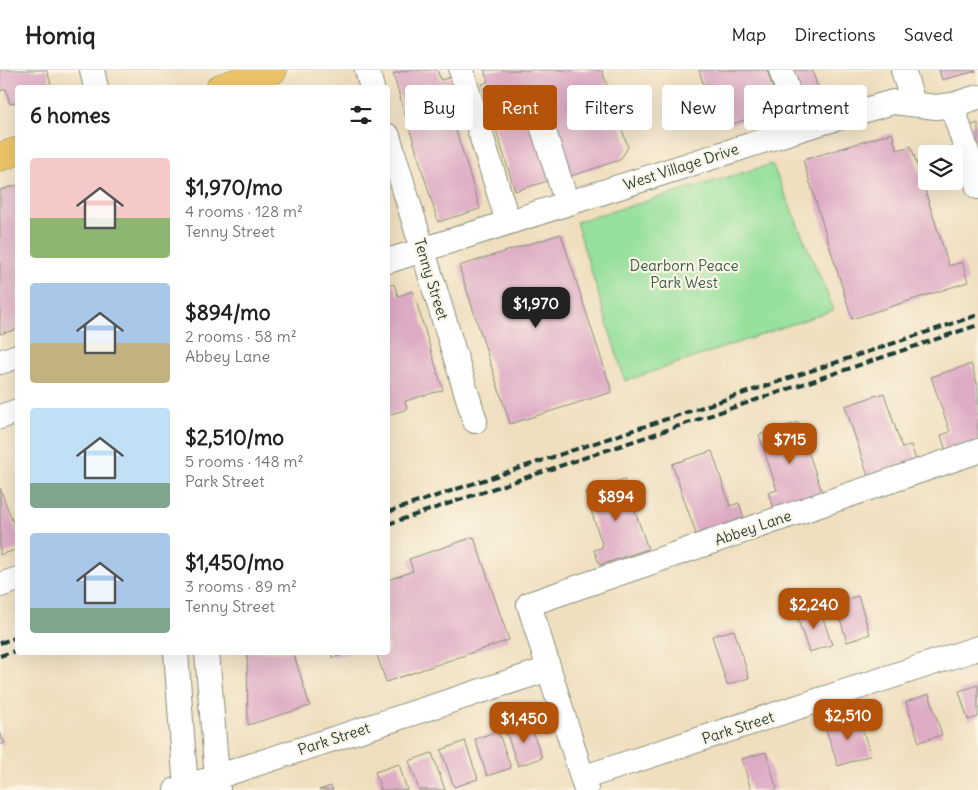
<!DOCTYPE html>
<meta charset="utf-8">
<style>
:root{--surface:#fff;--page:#f6f6f6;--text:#222;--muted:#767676;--line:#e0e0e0;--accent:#b45309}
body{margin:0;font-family:Delius,sans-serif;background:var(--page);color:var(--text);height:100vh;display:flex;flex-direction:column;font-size:19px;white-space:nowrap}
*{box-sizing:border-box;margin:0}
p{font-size:16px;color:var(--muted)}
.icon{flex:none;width:28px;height:28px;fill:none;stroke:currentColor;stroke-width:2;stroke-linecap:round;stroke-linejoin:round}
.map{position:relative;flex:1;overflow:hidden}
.drawer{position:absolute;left:15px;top:15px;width:375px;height:570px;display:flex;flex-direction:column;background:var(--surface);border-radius:5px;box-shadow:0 5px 20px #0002}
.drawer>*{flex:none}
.top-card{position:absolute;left:405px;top:15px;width:475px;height:45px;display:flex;gap:10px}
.tools{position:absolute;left:918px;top:75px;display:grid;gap:10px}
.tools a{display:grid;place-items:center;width:45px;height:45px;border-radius:5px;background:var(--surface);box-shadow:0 5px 20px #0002;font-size:25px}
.price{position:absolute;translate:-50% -42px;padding:0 11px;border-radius:10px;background:var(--accent);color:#fff;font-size:16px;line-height:32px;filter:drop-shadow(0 1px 2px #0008)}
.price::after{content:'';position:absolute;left:50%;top:30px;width:15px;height:11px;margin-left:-8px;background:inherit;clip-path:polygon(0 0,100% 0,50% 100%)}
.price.current{background:#222;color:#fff}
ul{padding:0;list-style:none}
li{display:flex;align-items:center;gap:15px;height:125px;padding:0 15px}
li span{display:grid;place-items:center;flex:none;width:140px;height:100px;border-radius:5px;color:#555}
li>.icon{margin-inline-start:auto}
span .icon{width:60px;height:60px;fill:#fffc;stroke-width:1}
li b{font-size:21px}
h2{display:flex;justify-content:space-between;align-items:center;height:60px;padding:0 15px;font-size:21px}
.pill{padding:0 18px;border-radius:5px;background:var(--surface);box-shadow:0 5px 20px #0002;font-size:18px;line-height:45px}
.pill.current{background:var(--accent);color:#fff}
header{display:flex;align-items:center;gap:30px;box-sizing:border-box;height:70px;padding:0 25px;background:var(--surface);border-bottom:1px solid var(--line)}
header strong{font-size:24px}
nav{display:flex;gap:28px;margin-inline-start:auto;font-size:18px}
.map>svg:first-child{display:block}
.green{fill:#96e09b;stroke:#5a8e68}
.building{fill:#deabc5}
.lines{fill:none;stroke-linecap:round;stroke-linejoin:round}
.minor-casing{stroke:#878e7a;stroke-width:26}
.major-casing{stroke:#878e7a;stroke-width:29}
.minor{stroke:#fff;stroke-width:24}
.major{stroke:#edc569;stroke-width:28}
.rail{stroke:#1f3d34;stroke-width:4;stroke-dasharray:8 4;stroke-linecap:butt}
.labels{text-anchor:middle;stroke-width:4.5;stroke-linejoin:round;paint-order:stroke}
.street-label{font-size:15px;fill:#1f3d34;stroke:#fcf5e5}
.park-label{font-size:15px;fill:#375e49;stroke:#fcf5e5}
</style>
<header>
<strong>Homiq</strong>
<nav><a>Map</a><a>Directions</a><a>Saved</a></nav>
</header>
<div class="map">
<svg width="978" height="720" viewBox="0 0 978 720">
<rect width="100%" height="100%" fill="#fcf5e5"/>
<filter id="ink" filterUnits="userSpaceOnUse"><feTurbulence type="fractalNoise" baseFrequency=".02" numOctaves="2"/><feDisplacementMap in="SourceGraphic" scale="10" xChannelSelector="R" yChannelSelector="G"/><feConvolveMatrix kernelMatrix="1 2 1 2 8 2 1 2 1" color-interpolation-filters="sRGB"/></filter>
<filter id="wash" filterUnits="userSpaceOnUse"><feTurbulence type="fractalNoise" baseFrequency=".0096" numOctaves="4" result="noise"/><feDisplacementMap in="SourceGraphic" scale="20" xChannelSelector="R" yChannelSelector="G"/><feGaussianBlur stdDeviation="1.12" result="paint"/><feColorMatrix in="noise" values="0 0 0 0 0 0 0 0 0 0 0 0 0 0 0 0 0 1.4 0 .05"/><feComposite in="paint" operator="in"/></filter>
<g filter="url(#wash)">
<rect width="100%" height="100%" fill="#efdfbf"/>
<path class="green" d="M 772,94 L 834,240 L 625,311 L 576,152 Z"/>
<g id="blocks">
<path class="building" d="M 0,0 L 47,0 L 52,18 L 18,18 L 18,32 L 10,34 L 6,19 L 0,21 Z
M 408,0 L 437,0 L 441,10 L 472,1 L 478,21 L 447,31 L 480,139 L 438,152 L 393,4 Z
M 484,0 L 602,0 L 628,77 L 620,90 L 568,107 L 551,110 L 515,121 L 482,14 L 488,12 Z
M 699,0 L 767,0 L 780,39 L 726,56 L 714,49 Z
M 792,0 L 812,0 L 820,25 L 802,31 Z
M 939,0 L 976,0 L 976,1 L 942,10 Z
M 978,53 L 978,81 L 969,56 Z
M 892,63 L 897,80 L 911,76 L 949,196 L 962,192 L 968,212 L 852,249 L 803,90 Z
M 18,115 L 18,259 L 0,264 L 0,120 Z
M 561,164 L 612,322 L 510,354 L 459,196 Z
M 394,214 L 398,226 L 413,221 L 443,320 L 405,331 L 407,339 L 388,345 L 388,216 Z
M 971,294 L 978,316 L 978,370 L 946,381 L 941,365 L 950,362 L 931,307 Z
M 884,323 L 902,378 L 911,375 L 916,390 L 868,406 L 845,336 Z
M 798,352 L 822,422 L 774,438 L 768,423 L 777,420 L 759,365 Z
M 712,381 L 730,436 L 739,433 L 744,448 L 696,464 L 672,394 Z
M 624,409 L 648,479 L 600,495 L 594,480 L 603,477 L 585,422 Z
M 0,418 L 18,466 L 18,479 L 0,485 Z
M 474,467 L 509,570 L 386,612 L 376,582 L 388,582 L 388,510 L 413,501 L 409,489 Z
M 858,526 L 870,564 L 847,572 L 835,533 Z
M 819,537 L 832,575 L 809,582 L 796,544 Z
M 734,560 L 749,608 L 727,615 L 712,566 Z
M 247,582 L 293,582 L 310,636 L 248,655 Z
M 331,582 L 349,582 L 349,583 L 333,588 Z
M 978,615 L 978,647 L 968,650 L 959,621 Z
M 929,624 L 942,665 L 919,672 L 906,632 Z
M 858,646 L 871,685 L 838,696 L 825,656 Z
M 529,651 L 542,688 L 518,696 L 505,659 Z
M 0,661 L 4,673 L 0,675 Z
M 498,661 L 511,698 L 487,706 L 475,669 Z
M 465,671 L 478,709 L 454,717 L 441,680 Z
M 766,682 L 777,720 L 751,720 L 742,689 Z
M 432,683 L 445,720 L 419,720 L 409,691 Z
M 399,694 L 407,720 L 381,720 L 375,702 Z
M 331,716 L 333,720 L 319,720 Z"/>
</g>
</g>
<g filter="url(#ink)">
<use href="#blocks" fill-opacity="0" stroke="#878e7a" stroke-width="1"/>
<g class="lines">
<g class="minor-casing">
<path id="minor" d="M 92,0 L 96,18
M 367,0 L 372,18
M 461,0 L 508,152
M 781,0 L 800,59
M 903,0 L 913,33
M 952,35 L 978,117
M 536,37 L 567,133
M 388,66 L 475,351
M 388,191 L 800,59 L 893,32 L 936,37 L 952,35 L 978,27
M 0,292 L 18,286
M 0,347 L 18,341
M 0,515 L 18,509
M 176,582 L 186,720
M 207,582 L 218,720
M 582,708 L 978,578
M 176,720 L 549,599
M 586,720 L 529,534 L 978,381"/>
</g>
<g class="major-casing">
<path id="major" d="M 220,18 L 273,0
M 0,87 L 18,81"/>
</g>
<use href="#minor" class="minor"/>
<use href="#major" class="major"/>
<path class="rail" d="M 388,442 L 978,245
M 388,454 L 978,255
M 0,573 L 18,567
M 0,586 L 18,580"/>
</g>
</g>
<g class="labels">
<g class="street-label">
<text transform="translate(681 97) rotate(-18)" y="5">West Village Drive</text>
<text transform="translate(431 209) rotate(73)" y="5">Tenny Street</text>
<text transform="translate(753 458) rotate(-19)" y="5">Abbey Lane</text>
<text transform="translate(738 658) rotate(-18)" y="5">Park Street</text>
<text transform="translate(334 669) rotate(-18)" y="5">Park Street</text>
</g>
<g class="park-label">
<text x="684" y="201">Dearborn Peace<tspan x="684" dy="17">Park West</tspan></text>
</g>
</g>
</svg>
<div class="tools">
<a><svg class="icon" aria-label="layers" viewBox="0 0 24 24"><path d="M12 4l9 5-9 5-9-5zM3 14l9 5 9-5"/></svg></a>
</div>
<b class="price current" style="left:536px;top:259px">$1,970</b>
<b class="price" style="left:790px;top:395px">$715</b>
<b class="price" style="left:616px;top:452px">$894</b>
<b class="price" style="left:814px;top:560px">$2,240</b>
<b class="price" style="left:848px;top:671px">$2,510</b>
<b class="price" style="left:524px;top:674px">$1,450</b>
<div class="top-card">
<a class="pill">Buy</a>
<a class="pill current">Rent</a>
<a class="pill">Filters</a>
<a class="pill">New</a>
<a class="pill">Apartment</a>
</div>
<section class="drawer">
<h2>6 homes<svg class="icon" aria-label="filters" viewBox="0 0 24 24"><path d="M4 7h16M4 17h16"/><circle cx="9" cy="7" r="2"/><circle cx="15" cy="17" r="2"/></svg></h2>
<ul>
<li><span style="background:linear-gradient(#f6c9c9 60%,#8fb573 0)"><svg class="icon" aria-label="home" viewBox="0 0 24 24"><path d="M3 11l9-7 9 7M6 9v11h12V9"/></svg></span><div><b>$1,970/mo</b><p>4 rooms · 128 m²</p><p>Tenny Street</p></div></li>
<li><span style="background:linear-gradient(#a9c7e8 60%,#c2b280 0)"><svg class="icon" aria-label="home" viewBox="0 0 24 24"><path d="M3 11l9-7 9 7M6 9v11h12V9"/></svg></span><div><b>$894/mo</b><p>2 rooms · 58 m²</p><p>Abbey Lane</p></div></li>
<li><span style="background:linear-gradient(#bfe0f5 75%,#7fa58c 0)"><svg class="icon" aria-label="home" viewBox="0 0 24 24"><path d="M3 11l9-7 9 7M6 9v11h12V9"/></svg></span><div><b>$2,510/mo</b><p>5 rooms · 148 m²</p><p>Park Street</p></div></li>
<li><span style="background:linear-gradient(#a9c7e8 75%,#7fa58c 0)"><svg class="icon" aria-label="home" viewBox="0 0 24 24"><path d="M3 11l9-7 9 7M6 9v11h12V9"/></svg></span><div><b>$1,450/mo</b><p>3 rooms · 89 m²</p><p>Tenny Street</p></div></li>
</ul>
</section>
</div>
